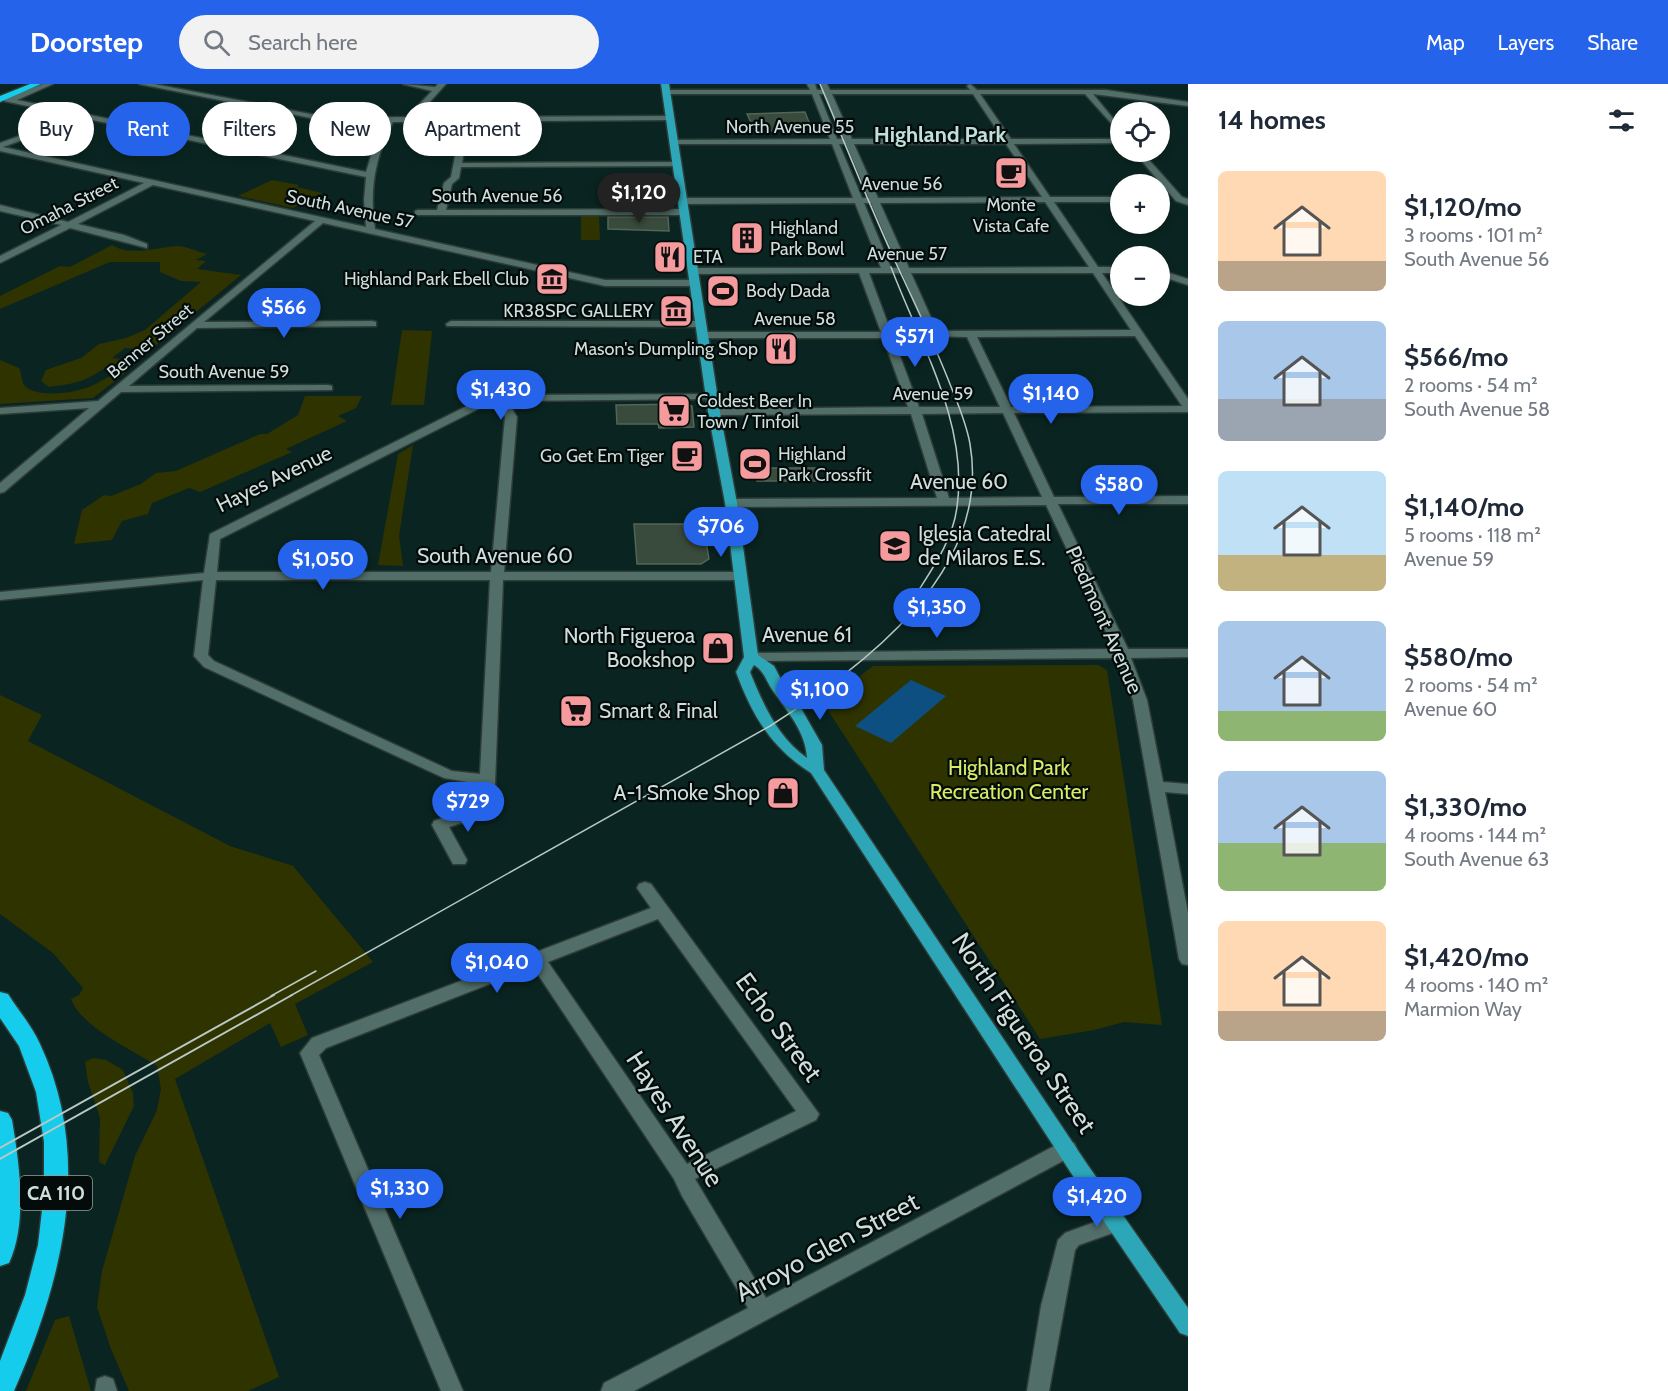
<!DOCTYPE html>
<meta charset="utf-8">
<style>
:root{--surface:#fff;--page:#f2f2f3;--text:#1f2937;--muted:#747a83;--accent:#2563eb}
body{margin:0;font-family:Cabin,sans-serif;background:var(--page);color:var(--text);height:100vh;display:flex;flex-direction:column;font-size:22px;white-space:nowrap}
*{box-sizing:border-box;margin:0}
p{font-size:20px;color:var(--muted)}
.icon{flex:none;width:33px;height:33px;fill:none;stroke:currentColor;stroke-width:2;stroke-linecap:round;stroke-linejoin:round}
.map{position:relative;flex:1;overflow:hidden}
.sheet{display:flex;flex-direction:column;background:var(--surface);width:480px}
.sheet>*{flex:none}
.guide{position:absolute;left:18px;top:18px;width:570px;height:54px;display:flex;gap:12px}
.fabs{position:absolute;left:1110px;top:18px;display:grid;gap:12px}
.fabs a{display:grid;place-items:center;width:60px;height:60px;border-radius:50%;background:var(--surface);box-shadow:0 3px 9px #0003;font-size:30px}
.price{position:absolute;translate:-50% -51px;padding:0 14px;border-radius:21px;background:var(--accent);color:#fff;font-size:20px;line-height:39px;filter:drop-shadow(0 2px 3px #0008)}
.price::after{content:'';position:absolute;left:50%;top:36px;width:18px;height:14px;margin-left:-9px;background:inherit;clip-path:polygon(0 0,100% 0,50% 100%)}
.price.selected{background:#222;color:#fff}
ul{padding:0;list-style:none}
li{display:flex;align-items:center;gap:18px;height:150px;padding:0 30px}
li span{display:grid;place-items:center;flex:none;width:168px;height:120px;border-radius:9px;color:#555}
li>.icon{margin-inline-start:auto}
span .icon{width:72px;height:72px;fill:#fffc;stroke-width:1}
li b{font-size:26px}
h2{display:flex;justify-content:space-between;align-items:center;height:72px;padding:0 30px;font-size:26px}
.chip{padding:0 21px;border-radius:27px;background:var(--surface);box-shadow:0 3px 9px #0003;font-size:21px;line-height:54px}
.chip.selected{background:var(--accent);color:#fff}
header{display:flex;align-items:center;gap:36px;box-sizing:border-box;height:84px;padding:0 30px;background:var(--accent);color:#fff}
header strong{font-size:28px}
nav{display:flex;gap:33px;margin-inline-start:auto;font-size:21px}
.search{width:420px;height:54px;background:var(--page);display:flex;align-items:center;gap:15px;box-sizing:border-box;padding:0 21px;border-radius:33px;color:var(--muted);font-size:22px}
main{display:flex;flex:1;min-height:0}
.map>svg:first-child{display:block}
.green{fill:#2e3300}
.water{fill:#0d4f80}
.building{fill:#394b3c;stroke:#536555;stroke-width:1.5}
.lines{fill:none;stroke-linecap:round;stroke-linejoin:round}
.minor-casing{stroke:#2e3c38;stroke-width:3}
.major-casing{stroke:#2e3c38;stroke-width:3}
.highway-casing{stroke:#2e3c38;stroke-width:3}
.minor{fill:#526e68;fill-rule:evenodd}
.major{fill:#2da6b7;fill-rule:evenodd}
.highway{fill:#15ccec;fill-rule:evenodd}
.tram-far1{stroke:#b8c8c4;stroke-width:1.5}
.tram{stroke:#b8c8c4;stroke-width:2}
.labels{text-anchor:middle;stroke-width:4.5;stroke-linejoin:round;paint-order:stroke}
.far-street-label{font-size:18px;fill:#cfdeda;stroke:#030c0a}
.far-poi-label{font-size:18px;fill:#cfdeda;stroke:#030c0a;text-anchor:start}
.shield{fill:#030c0a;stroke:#929f9c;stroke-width:1.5}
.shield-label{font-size:20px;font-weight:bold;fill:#cfdeda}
.street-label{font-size:21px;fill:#cfdeda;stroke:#030c0a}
.poi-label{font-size:21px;fill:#cfdeda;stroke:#030c0a;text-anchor:start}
.park-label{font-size:21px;fill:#daeb66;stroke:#030c0a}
.far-district-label{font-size:22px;font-weight:bold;fill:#c0dfd8;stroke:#030c0a}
.near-street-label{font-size:26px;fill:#cfdeda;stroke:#030c0a}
</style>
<header>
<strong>Doorstep</strong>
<div class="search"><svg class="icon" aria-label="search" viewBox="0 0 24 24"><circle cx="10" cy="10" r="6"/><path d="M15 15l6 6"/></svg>Search here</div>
<nav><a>Map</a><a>Layers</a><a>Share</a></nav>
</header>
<main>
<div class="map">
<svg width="1188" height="1307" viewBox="0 0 1188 1307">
<rect width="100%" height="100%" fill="#0a2521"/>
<path class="green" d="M 272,96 L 299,101 L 297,103 L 322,109 L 293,124 L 238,112 Z
M 581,132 L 599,132 L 600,156 L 581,156 Z
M 112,161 C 130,173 158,163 178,162 C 186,162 198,168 207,170 L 196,176 L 206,177 L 197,185 L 241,191 L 150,266 L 125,264 L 112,274 L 127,276 L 125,278 C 105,281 103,287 86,295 C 74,300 62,301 49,303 L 41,297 L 46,286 L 81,274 L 99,260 L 126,254 L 145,246 L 201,198 L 181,197 L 160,188 L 160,178 L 110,178 L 0,225 L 0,212 L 60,182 L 70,183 Z
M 402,246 L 432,247 L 424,321 L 391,321 Z
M 0,276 L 19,284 C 22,289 21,297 24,301 C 36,315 76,309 91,302 C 105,296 114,287 129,286 L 93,314 L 0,320 Z
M 305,312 L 362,312 L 356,324 L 338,332 L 347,337 L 286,365 L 292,368 L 200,408 L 189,404 L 152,419 L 148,430 L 122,437 L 112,456 L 74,460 L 82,426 L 104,411 L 111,412 L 141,400 L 156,389 L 176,387 L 260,350 L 267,350 L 298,331 Z
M 413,361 L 399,452 L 403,482 L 378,481 L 398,370 Z
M 1098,581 L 1107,586 L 1162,941 L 1124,938 L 1094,946 L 1040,955 L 824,620 L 873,582 Z
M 0,611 L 42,631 L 28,657 L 230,762 L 293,782 L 373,878 L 295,920 L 308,951 L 281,963 L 270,939 L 175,995 L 279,1293 L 248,1307 L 129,1307 L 111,1265 L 97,1223 L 102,1187 L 135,1072 L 157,1026 L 161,1005 L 157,982 C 133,966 81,943 71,915 L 79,911 L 83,904 L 53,869 L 0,830 Z
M 93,974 L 106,976 L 123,986 L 133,1009 L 134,1022 L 105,1081 L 99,1078 L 100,1034 L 88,998 L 85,978 Z
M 69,1232 L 91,1307 L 26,1307 L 55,1236 Z"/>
<path class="water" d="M 911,596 L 946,612 L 891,659 L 855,642 Z"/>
<path class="building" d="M 805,28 L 812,46 L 755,47 L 747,30 Z
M 629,90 L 661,90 L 662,102 L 629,102 Z
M 608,133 L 668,133 L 669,147 L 608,145 Z
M 686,320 L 692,322 L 694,343 L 659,344 L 658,340 L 617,340 L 616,321 Z
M 755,384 L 815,384 L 818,397 L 757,397 Z
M 634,440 L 703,440 L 709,475 L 701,480 L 637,480 Z"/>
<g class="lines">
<g class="minor-casing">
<path id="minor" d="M 43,0 L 53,0 L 17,16 L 366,88 L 374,62 L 386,38 L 331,38 L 139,0 L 154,0 L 331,34 L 407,33 L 432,7 L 403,0 L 435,3 L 438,0 L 446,0 L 416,33 L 673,32 L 674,34 L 670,36 L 393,38 C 375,73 369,106 375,145 L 605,196 L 695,196 L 700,199 L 695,202 L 605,202 L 323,139 L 204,238 L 372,237 L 376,238 L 376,242 L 197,244 L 129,302 L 328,301 L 332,302 L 332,306 L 121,308 L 4,408 L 0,409 L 0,399 L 89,324 L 0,330 L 0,324 L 98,317 L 315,137 L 153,101 L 78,140 L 124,151 L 147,160 L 147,164 L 70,144 L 0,179 L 0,172 L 61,141 L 0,127 L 0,121 L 68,138 L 144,99 L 0,67 L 0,59 L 74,32 L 4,17 L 5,14 ZM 83,34 L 366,93 L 364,116 L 366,143 L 3,63 Z
M 807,0 L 815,0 L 817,6 L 823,6 L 821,0 L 827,0 L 830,6 L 970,6 L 967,2 L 970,0 L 977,6 L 1106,6 L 1188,18 L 1188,22 L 1093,10 L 1120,43 L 1120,49 L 1085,10 L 980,10 L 1011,55 L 1120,55 L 1120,59 L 1014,60 L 1050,113 L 1120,113 L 1120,118 L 1054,118 L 1098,183 L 1120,183 L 1120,189 L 1102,189 L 1188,315 L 1188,328 L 1014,329 L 1054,413 L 1188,412 L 1188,420 L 1058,420 L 1128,565 L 1188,565 L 1188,573 L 1131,574 L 1147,616 L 1163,698 L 1188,700 L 1188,710 L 1165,708 L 1188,829 L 1188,881 L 1182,880 L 1179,875 L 1133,616 L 1117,574 L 751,577 L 744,573 L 751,569 L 1114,565 L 1046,421 L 731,423 L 725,419 L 731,415 L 937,414 L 911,330 L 714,331 L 708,328 L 714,325 L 908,323 L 883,254 L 703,254 L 698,251 L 703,248 L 881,248 L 859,189 L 694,190 L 689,187 L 694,184 L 881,184 L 855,119 L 683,120 L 679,117 L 683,114 L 853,114 L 832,60 L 675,60 L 671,58 L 675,56 L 830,55 L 812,10 L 667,10 L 663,8 L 667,6 L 810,6 ZM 819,10 L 824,10 L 844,55 L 837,55 ZM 832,10 L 973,10 L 1003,55 L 852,55 ZM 839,60 L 846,60 L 869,114 L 862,114 ZM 854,60 L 1006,60 L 1042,113 L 878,114 ZM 1045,118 L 1089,183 L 909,184 L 880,119 ZM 864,119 L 871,119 L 899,184 L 891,184 ZM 869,189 L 902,189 L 929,252 L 967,253 L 1000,323 L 919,323 ZM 911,189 L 1093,189 L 1131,246 L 937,247 ZM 1135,252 L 1182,322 L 1011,323 L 977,253 ZM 1003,329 L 1042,413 L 949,414 L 922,330 Z
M 460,65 L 464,67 L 462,79 L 677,78 L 681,80 L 677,82 L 461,83 L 459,94 L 452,100 L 446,126 L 685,125 L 689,128 L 685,131 L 415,131 L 415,127 L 418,126 L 437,126 L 444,99 L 451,93 L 456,67 Z
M 1134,68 L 1142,68 L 1182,113 L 1188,115 L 1188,121 L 1176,117 Z
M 1160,186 L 1188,195 L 1188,201 L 1160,192 Z
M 451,237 L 701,237 L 706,240 L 701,243 L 447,242 L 446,240 Z
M 712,310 L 716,311 L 716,315 L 511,317 L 506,314 L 511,311 Z
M 489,315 L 493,316 L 493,320 L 482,323 L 220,455 L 217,488 L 491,488 L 505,333 L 500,322 L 505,319 L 509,320 L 517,333 L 504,488 L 739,488 L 746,492 L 739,496 L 503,496 L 494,725 L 492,729 L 449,743 L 467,776 L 465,780 L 453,780 L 432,741 L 434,737 L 478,722 L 479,700 L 444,694 L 204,583 L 194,572 L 203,496 L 0,516 L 0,508 L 204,489 L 210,450 L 475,318 ZM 216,496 L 490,496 L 480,690 L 452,687 L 214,577 L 208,571 Z
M 645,798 L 651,800 L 819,1030 L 816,1036 L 695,1095 L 766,1214 L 1060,1059 L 1067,1057 L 1074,1059 L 1077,1065 L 1074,1071 L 634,1307 L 601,1307 L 604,1299 L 748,1224 L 682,1112 L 674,1095 L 533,883 L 326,964 L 319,971 L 463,1307 L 441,1307 L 300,969 L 312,954 L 651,824 L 637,804 L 639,800 ZM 658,835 L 796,1027 L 687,1080 L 548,878 Z
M 1117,1130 L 1124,1133 L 1127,1139 L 1124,1145 L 1079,1161 L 1075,1166 L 1049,1307 L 1027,1307 L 1041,1222 L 1058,1156 L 1065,1149 Z
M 105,1292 L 113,1295 L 117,1307 L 95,1307 L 97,1295 Z"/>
</g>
<g class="major-casing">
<path id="major" d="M 661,0 L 669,0 L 720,328 L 737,419 L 758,571 L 774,582 L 785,603 L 802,626 L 822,661 L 824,686 L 1087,1080 L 1188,1224 L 1188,1252 L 1180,1249 L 1073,1092 L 811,689 C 771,664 752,631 736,588 L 744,573 L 725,419 L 708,328 ZM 754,581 C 765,588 766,597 773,607 C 787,627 806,648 807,674 C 778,654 763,620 750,588 Z"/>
</g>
<g class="highway-casing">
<path id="highway" d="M 30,0 L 41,0 L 0,18 L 0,12 Z
M 0,908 L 8,910 C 18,926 32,942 40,960 C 94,1075 62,1197 14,1307 L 0,1307 L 0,1277 L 25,1211 L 38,1161 L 44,1109 L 44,1058 L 36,1008 L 19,962 L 0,934 Z
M 0,1027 L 8,1029 L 12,1036 C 19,1078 28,1139 9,1179 L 0,1182 Z"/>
</g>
<use href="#minor" class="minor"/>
<use href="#major" class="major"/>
<use href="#highway" class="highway"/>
<path class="tram-far1" d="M 891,183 C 919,258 969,339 957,423 C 953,455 934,482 917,509
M 271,912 L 316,887
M 290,912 L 770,642 C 864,582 992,488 970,360 C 966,337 956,316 948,295 C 934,260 918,226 902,192 C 872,129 847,64 820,0"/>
<path class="tram" d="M 0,1064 L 274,911
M 0,1075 L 292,911"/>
</g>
<defs>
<g id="cafe-square" transform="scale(1.725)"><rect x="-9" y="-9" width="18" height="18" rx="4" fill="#f59b9e" stroke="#030c0a"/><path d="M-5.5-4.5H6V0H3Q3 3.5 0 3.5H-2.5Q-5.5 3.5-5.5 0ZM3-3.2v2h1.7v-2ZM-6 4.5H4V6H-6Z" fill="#111"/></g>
<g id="building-square" transform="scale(1.725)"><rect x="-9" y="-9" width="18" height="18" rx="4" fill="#f59b9e" stroke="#030c0a"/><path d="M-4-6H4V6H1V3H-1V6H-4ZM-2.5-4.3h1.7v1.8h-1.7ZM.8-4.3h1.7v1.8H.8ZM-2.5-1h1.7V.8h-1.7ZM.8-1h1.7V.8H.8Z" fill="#111"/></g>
<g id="restaurant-square" transform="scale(1.725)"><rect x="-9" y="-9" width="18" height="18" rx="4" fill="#f59b9e" stroke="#030c0a"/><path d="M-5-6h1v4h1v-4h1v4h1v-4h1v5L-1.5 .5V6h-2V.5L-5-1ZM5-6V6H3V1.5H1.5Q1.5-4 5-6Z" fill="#111"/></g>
<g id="museum-square" transform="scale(1.725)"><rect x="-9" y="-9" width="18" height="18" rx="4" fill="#f59b9e" stroke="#030c0a"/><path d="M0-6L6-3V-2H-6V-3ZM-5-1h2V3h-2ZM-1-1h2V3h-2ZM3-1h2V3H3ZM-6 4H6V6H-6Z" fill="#111"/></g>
<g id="stadium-square" transform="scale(1.725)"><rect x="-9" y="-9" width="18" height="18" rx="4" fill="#f59b9e" stroke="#030c0a"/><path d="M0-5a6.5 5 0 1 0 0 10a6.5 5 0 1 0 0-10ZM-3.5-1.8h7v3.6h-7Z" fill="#111"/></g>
<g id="supermarket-square" transform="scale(1.725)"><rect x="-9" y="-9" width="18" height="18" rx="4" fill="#f59b9e" stroke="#030c0a"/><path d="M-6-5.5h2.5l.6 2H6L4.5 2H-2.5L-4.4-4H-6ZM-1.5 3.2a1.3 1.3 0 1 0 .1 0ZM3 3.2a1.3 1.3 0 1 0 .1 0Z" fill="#111"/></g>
<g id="school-square" transform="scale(1.725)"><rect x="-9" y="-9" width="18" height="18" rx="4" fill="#f59b9e" stroke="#030c0a"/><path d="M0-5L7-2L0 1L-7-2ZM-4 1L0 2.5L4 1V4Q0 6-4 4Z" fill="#111"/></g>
<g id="shop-square" transform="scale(1.725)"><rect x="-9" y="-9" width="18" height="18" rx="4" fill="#f59b9e" stroke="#030c0a"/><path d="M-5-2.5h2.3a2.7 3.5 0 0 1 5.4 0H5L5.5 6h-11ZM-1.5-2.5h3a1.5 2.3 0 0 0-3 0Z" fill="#111"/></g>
</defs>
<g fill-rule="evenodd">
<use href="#cafe-square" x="1011" y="89"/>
<use href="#building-square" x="747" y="154"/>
<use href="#restaurant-square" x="670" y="173"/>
<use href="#museum-square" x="552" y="195"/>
<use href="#stadium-square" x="723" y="207"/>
<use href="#museum-square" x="676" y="227"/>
<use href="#restaurant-square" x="781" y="265"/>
<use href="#supermarket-square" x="674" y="327"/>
<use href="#cafe-square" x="687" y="372"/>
<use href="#stadium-square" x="755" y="380"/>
<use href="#school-square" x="895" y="462"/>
<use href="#shop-square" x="718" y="564"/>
<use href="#supermarket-square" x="576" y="627"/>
<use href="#shop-square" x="783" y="709"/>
</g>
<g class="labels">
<g class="far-street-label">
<text x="790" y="49">North Avenue 55</text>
<text x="902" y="106">Avenue 56</text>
<text x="497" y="118">South Avenue 56</text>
<text transform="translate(69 122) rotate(-27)" y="6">Omaha Street</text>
<text transform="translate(350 125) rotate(12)" y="6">South Avenue 57</text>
<text x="907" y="176">Avenue 57</text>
<text x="795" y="241">Avenue 58</text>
<text transform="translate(150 257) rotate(-40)" y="6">Benner Street</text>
<text x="224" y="294">South Avenue 59</text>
<text x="933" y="316">Avenue 59</text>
</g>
<g class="far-poi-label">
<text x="1011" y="127" text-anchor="middle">Monte<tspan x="1011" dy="21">Vista Cafe</tspan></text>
<text x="770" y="150">Highland<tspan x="770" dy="21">Park Bowl</tspan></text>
<text x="693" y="179">ETA</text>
<text x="529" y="201" text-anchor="end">Highland Park Ebell Club</text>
<text x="746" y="213">Body Dada</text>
<text x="653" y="233" text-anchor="end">KR38SPC GALLERY</text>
<text x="758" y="271" text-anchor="end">Mason's Dumpling Shop</text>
<text x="697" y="323">Coldest Beer In<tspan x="697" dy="21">Town / Tinfoil</tspan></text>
<text x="778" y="376">Highland<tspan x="778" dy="21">Park Crossfit</tspan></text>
<text x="664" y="378" text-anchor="end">Go Get Em Tiger</text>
</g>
<rect class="shield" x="20" y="1092" width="72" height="34" rx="4.5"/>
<g class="shield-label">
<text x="56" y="1116">CA 110</text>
</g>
<g class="street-label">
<text transform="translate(274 395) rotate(-26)" y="7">Hayes Avenue</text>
<text x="959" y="405">Avenue 60</text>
<text x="495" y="479">South Avenue 60</text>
<text transform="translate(1104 536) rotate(66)" y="7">Piedmont Avenue</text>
<text x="807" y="558">Avenue 61</text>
</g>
<g class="poi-label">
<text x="918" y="457">Iglesia Catedral<tspan x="918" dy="24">de Milaros E.S.</tspan></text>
<text x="695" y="559" text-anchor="end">North Figueroa<tspan x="695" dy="24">Bookshop</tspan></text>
<text x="599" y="634">Smart &amp; Final</text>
<text x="760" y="716" text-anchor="end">A-1 Smoke Shop</text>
</g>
<g class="park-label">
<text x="1009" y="691">Highland Park<tspan x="1009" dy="24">Recreation Center</tspan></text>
</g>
<g class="far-district-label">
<text x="940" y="58">Highland Park</text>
</g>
<g class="near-street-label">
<text transform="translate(779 943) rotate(54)" y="9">Echo Street</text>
<text transform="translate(1024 949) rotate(56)" y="9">North Figueroa Street</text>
<text transform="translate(675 1035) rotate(57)" y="9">Hayes Avenue</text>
<text transform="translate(827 1163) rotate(-28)" y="9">Arroyo Glen Street</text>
</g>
</g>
</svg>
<div class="fabs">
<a><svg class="icon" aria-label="locate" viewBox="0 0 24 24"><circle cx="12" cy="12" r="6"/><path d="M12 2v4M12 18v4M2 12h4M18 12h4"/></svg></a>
<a>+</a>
<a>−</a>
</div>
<b class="price selected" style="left:639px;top:140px">$1,120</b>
<b class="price" style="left:284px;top:255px">$566</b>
<b class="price" style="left:915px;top:284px">$571</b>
<b class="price" style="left:501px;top:337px">$1,430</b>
<b class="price" style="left:1051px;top:341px">$1,140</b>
<b class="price" style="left:1119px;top:432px">$580</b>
<b class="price" style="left:721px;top:474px">$706</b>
<b class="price" style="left:323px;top:507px">$1,050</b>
<b class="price" style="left:937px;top:555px">$1,350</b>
<b class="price" style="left:820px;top:637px">$1,100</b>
<b class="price" style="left:468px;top:749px">$729</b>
<b class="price" style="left:497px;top:910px">$1,040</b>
<b class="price" style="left:400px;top:1136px">$1,330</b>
<b class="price" style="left:1097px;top:1144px">$1,420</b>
<div class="guide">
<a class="chip">Buy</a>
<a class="chip selected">Rent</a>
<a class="chip">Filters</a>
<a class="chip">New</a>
<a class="chip">Apartment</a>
</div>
</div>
<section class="sheet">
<h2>14 homes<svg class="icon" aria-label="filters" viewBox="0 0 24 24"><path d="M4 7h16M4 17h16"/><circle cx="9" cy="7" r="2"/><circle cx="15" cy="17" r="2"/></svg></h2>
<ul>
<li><span style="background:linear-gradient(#ffd9b3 75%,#b9a48a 0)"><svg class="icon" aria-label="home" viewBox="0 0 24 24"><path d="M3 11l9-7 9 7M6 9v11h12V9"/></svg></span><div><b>$1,120/mo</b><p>3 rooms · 101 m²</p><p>South Avenue 56</p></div></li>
<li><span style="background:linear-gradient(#a9c7e8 65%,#9aa5b1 0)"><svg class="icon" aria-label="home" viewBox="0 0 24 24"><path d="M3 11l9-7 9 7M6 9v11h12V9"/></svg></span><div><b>$566/mo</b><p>2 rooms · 54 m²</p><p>South Avenue 58</p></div></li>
<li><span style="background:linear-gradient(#bfe0f5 70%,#c2b280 0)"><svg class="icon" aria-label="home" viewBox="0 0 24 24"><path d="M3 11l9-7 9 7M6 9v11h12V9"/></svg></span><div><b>$1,140/mo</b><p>5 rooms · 118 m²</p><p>Avenue 59</p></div></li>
<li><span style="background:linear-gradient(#a9c7e8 75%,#8fb573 0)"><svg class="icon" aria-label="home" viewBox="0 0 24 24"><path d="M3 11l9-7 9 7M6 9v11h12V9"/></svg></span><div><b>$580/mo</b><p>2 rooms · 54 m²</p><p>Avenue 60</p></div></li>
<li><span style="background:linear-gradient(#a9c7e8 60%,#8fb573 0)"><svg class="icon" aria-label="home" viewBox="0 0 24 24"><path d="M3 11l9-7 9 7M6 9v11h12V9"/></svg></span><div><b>$1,330/mo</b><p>4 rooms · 144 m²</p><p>South Avenue 63</p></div></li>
<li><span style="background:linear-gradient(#ffd9b3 75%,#b9a48a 0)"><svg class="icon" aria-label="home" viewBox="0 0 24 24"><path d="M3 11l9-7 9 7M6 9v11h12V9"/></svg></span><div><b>$1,420/mo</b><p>4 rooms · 140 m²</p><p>Marmion Way</p></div></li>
</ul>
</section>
</main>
